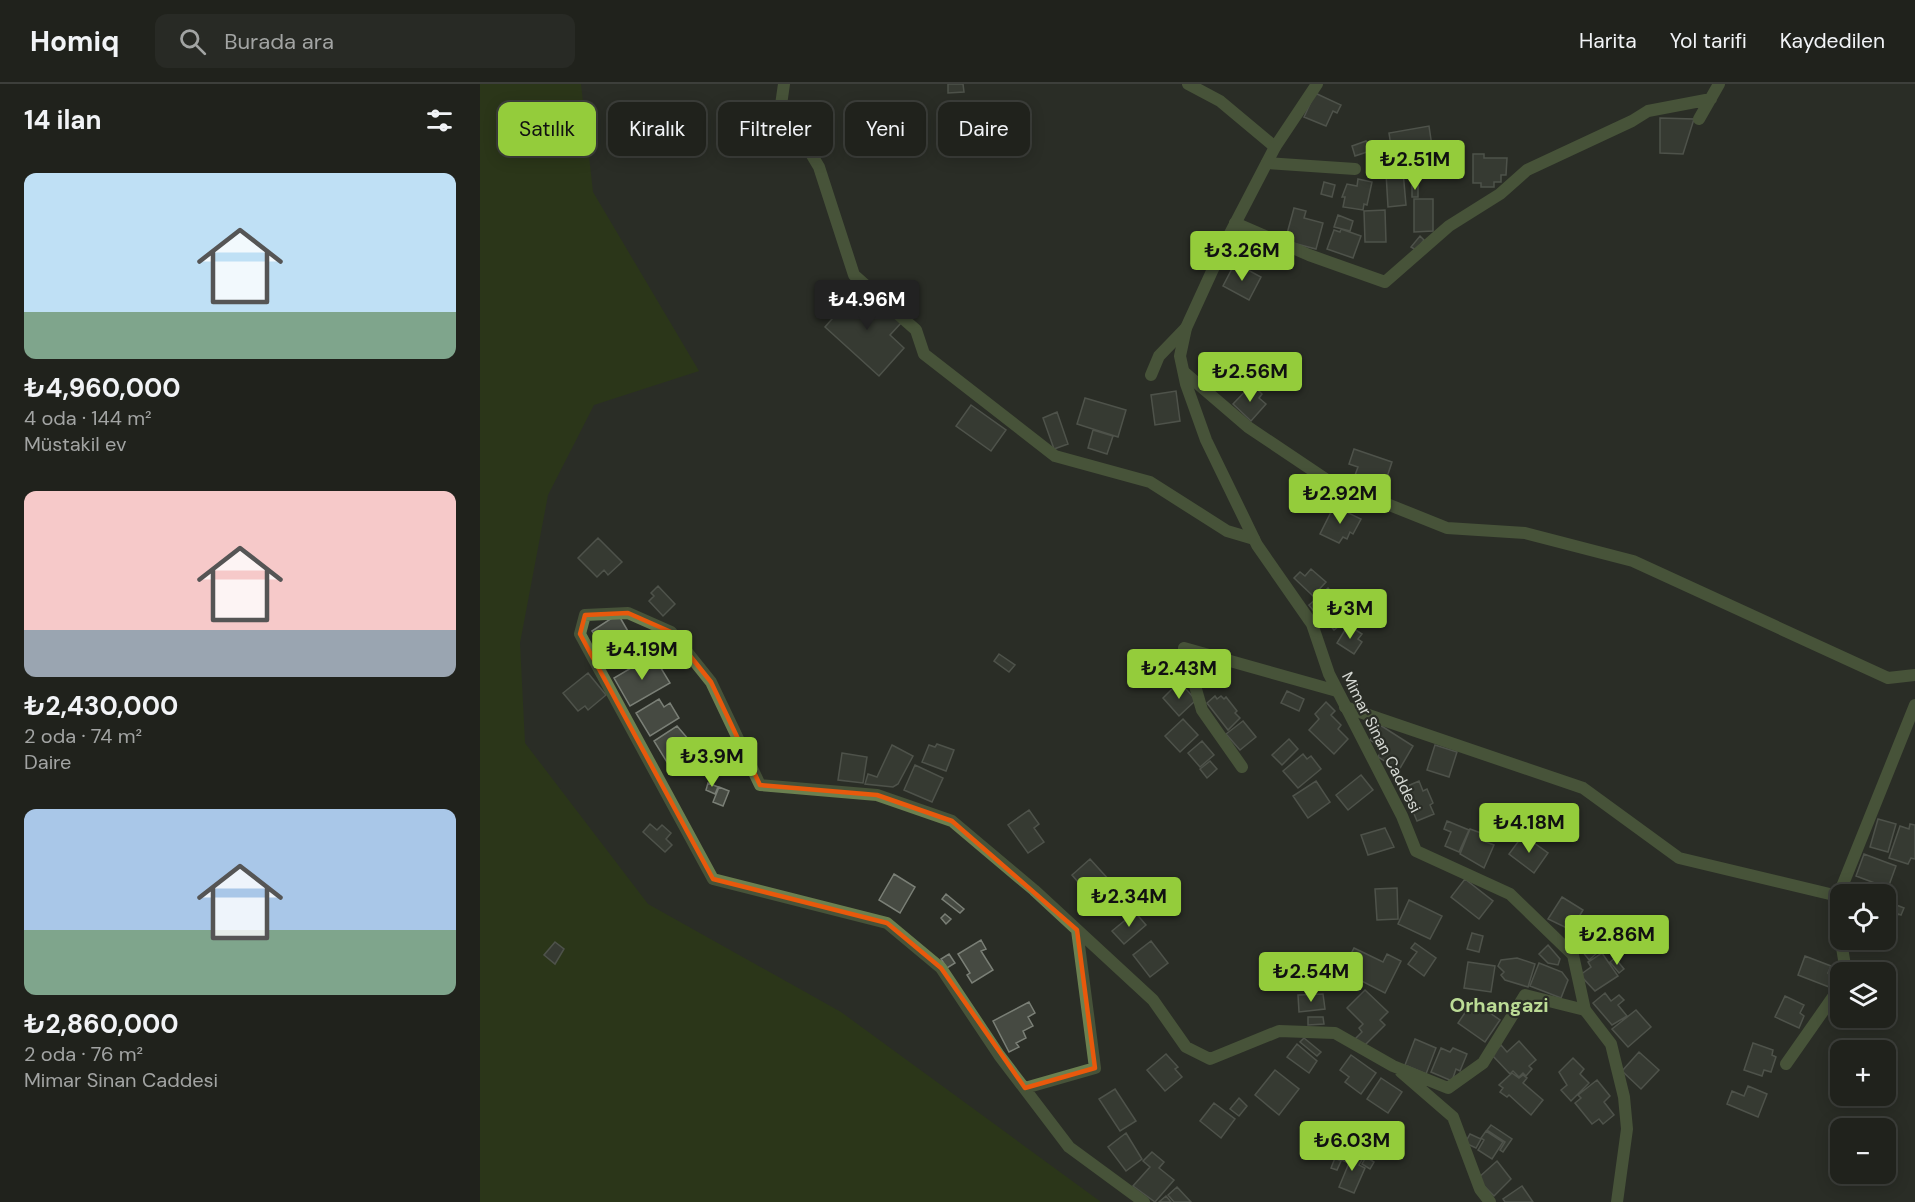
<!DOCTYPE html>
<html lang="tr">
<meta charset="utf-8">
<style>
:root{--surface:#20221c;--page:#282a25;--text:#f1f3f6;--muted:#a2a4a3;--line:#3d3f3b;--accent:#94cc3b}
body{margin:0;font-family:"DM Sans",sans-serif;background:var(--page);color:var(--text);height:100vh;display:flex;flex-direction:column;font-size:22px;white-space:nowrap}
*{box-sizing:border-box;margin:0}
p{font-size:20px;color:var(--muted)}
.icon{flex:none;width:33px;height:33px;fill:none;stroke:currentColor;stroke-width:2;stroke-linecap:round;stroke-linejoin:round}
.map{position:relative;flex:1;overflow:hidden}
.sheet{display:flex;flex-direction:column;background:var(--surface);width:480px}
.sheet>*{flex:none}
.banner{position:absolute;left:18px;top:18px;width:570px;height:54px;display:flex;gap:12px}
.buttons{position:absolute;left:1350px;top:800px;display:grid;gap:12px}
.buttons a{display:grid;place-items:center;width:66px;height:66px;border-radius:12px;background:var(--surface);box-shadow:0 3px 15px #0003,0 0 0 2px var(--line);font-size:30px}
.price{position:absolute;translate:-50% -51px;padding:0 14px;border-radius:6px;background:var(--accent);color:#111;font-size:20px;line-height:39px;filter:drop-shadow(0 2px 3px #0008)}
.price::after{content:'';position:absolute;left:50%;top:36px;width:18px;height:14px;margin-left:-9px;background:inherit;clip-path:polygon(0 0,100% 0,50% 100%)}
.price.on{background:#222;color:#fff}
ul{padding:0;list-style:none}
li{display:grid;align-content:center;gap:12px;height:318px;padding:0 24px}
li span{display:grid;place-items:center;height:186px;border-radius:12px;color:#555}
li>.icon{margin-inline-start:auto}
span .icon{width:108px;height:108px;fill:#fffc;stroke-width:1}
li b{font-size:26px}
h2{display:flex;justify-content:space-between;align-items:center;height:72px;padding:0 24px;font-size:26px}
.pill{padding:0 21px;border-radius:12px;background:var(--surface);box-shadow:0 3px 15px #0003,0 0 0 2px var(--line);font-size:21px;line-height:54px}
.pill.on{background:var(--accent);color:#111}
header{display:flex;align-items:center;gap:36px;box-sizing:border-box;height:84px;padding:0 30px;background:var(--surface);border-bottom:2px solid var(--line)}
header strong{font-size:28px}
nav{display:flex;gap:33px;margin-inline-start:auto;font-size:21px}
.search{width:420px;height:54px;background:var(--page);display:flex;align-items:center;gap:15px;box-sizing:border-box;padding:0 21px;border-radius:12px;color:var(--muted);font-size:22px}
main{display:flex;flex:1;min-height:0}
.map>svg:first-child{display:block}
.green{fill:#2d410a}
.building{fill:#464a42;stroke:#7a7f76;stroke-width:1.5}
.lines{fill:none;stroke-linecap:round;stroke-linejoin:round}
.minor{stroke:#6b8050;stroke-width:12}
.tertiary{stroke:#6b8050;stroke-width:12}
.marked{fill:none;stroke:#e8590c;stroke-width:4.5;stroke-linejoin:round}
.labels{text-anchor:middle;stroke-width:4.5;stroke-linejoin:round;paint-order:stroke}
.street-label{font-size:16px;fill:#d4d7d2;stroke:#2a2d26}
.quarter-label{font-size:20px;font-weight:bold;fill:#bcdc96;stroke:#2a2d26}
</style>
<header>
<strong>Homiq</strong>
<div class="search"><svg class="icon" aria-label="search" viewBox="0 0 24 24"><circle cx="10" cy="10" r="6"/><path d="M15 15l6 6"/></svg>Burada ara</div>
<nav><a>Harita</a><a>Yol tarifi</a><a>Kaydedilen</a></nav>
</header>
<main>
<section class="sheet">
<h2>14 ilan<svg class="icon" aria-label="filters" viewBox="0 0 24 24"><path d="M4 7h16M4 17h16"/><circle cx="9" cy="7" r="2"/><circle cx="15" cy="17" r="2"/></svg></h2>
<ul>
<li><span style="background:linear-gradient(#bfe0f5 75%,#7fa58c 0)"><svg class="icon" aria-label="home" viewBox="0 0 24 24"><path d="M3 11l9-7 9 7M6 9v11h12V9"/></svg></span><div><b>₺4,960,000</b><p>4 oda · 144 m²</p><p>Müstakil ev</p></div></li>
<li><span style="background:linear-gradient(#f6c9c9 75%,#9aa5b1 0)"><svg class="icon" aria-label="home" viewBox="0 0 24 24"><path d="M3 11l9-7 9 7M6 9v11h12V9"/></svg></span><div><b>₺2,430,000</b><p>2 oda · 74 m²</p><p>Daire</p></div></li>
<li><span style="background:linear-gradient(#a9c7e8 65%,#7fa58c 0)"><svg class="icon" aria-label="home" viewBox="0 0 24 24"><path d="M3 11l9-7 9 7M6 9v11h12V9"/></svg></span><div><b>₺2,860,000</b><p>2 oda · 76 m²</p><p>Mimar Sinan Caddesi</p></div></li>
</ul>
</section>
<div class="map">
<svg width="1435" height="1118" viewBox="0 0 1435 1118">
<rect width="100%" height="100%" fill="#2a2d26"/>
<path class="green" d="M 0,0 L 101,0 L 113,108 L 219,287 L 114,321 L 68,411 L 40,559 L 45,659 L 168,820 L 361,928 L 621,1118 L 0,1118 Z"/>
<path class="building" d="M 468,0 L 483,0 L 484,8 L 468,9 Z
M 835,9 L 861,21 L 857,29 L 853,27 L 846,42 L 824,33 Z
M 1180,34 L 1214,35 L 1203,70 L 1180,69 Z
M 949,42 L 954,76 L 930,80 L 928,73 L 913,75 L 909,49 Z
M 886,57 L 890,67 L 875,72 L 872,62 Z
M 908,60 L 911,76 L 898,78 L 896,61 Z
M 993,70 L 1004,70 L 1004,74 L 1027,74 L 1026,91 L 1021,91 L 1021,98 L 1014,98 L 1014,103 L 1001,103 L 1001,99 L 993,99 Z
M 902,79 L 903,90 L 891,92 L 890,80 Z
M 923,87 L 926,121 L 908,123 L 906,89 Z
M 878,95 L 892,98 L 887,121 L 884,120 L 883,126 L 863,123 L 865,113 L 862,113 L 867,100 L 877,102 Z
M 844,98 L 855,101 L 852,113 L 841,110 Z
M 938,101 L 938,113 L 932,113 L 932,102 Z
M 934,115 L 953,115 L 953,147 L 934,148 Z
M 814,124 L 826,127 L 824,134 L 843,139 L 836,165 L 805,157 Z
M 905,126 L 906,158 L 885,158 L 884,127 Z
M 858,131 L 873,137 L 870,147 L 854,143 Z
M 861,145 L 881,152 L 873,174 L 847,165 L 854,146 L 860,148 Z
M 940,152 L 944,156 L 936,166 L 931,163 Z
M 755,179 L 781,193 L 769,216 L 743,202 Z
M 381,202 L 421,239 L 410,251 L 424,264 L 399,292 L 345,243 Z
M 772,300 L 782,310 L 779,314 L 786,320 L 771,337 L 753,320 Z
M 696,307 L 700,337 L 675,341 L 671,311 Z
M 605,314 L 646,326 L 638,353 L 597,340 Z
M 491,321 L 526,346 L 511,367 L 476,342 Z
M 577,328 L 588,360 L 574,365 L 563,334 Z
M 613,346 L 633,352 L 627,370 L 608,364 Z
M 874,365 L 912,378 L 904,402 L 874,394 L 878,383 L 869,380 Z
M 854,422 L 881,435 L 873,450 L 870,448 L 867,455 L 863,453 L 859,459 L 840,450 Z
M 118,454 L 142,478 L 128,491 L 124,486 L 117,493 L 98,474 Z
M 831,485 L 846,498 L 833,512 L 814,494 L 820,488 L 825,492 Z
M 178,502 L 195,520 L 183,532 L 169,517 L 174,512 L 171,509 Z
M 848,504 L 865,524 L 856,531 L 863,539 L 854,546 L 847,538 L 844,540 L 829,521 Z
M 138,530 L 160,568 L 140,580 L 135,573 L 128,578 L 122,568 L 129,564 L 124,556 L 120,559 L 112,547 Z
M 868,541 L 882,550 L 878,555 L 882,558 L 874,570 L 857,559 Z
M 519,570 L 535,581 L 529,588 L 514,577 Z
M 173,571 L 190,599 L 150,622 L 134,594 Z
M 108,589 L 126,611 L 108,626 L 105,622 L 98,627 L 83,609 Z
M 694,603 L 699,608 L 704,603 L 716,616 L 699,632 L 683,614 Z
M 807,607 L 824,615 L 819,627 L 801,619 Z
M 735,612 L 737,615 L 741,612 L 744,615 L 746,613 L 757,627 L 755,629 L 760,634 L 748,646 L 727,619 Z
M 179,615 L 184,623 L 190,619 L 199,634 L 170,652 L 156,629 Z
M 846,618 L 855,627 L 851,631 L 861,641 L 858,645 L 868,655 L 854,670 L 829,646 L 839,635 L 835,630 Z
M 703,635 L 718,651 L 700,668 L 685,652 Z
M 763,637 L 776,653 L 760,666 L 746,650 Z
M 900,641 L 933,662 L 919,686 L 898,673 L 903,664 L 890,656 Z
M 197,642 L 215,663 L 197,674 L 199,677 L 190,683 L 174,657 Z
M 809,655 L 818,665 L 802,681 L 792,671 Z
M 722,657 L 734,671 L 720,683 L 708,669 Z
M 457,660 L 474,666 L 466,687 L 442,678 L 449,661 L 455,663 Z
M 412,661 L 433,672 L 418,700 L 413,703 L 385,700 L 388,690 L 397,693 Z
M 955,661 L 977,668 L 969,693 L 947,686 Z
M 362,669 L 387,673 L 383,699 L 358,696 Z
M 823,670 L 827,675 L 831,672 L 841,685 L 818,704 L 803,687 Z
M 730,677 L 737,685 L 727,694 L 720,685 Z
M 435,681 L 463,694 L 452,718 L 424,706 Z
M 881,691 L 893,706 L 868,726 L 856,711 Z
M 836,697 L 850,718 L 828,734 L 813,712 Z
M 939,697 L 943,707 L 947,705 L 953,719 L 950,721 L 954,730 L 937,737 L 923,704 Z
M 228,699 L 238,703 L 235,710 L 226,706 Z
M 239,703 L 249,707 L 243,722 L 233,718 Z
M 549,726 L 559,740 L 554,744 L 564,758 L 548,769 L 528,741 Z
M 1398,735 L 1416,740 L 1408,768 L 1390,763 Z
M 967,737 L 989,746 L 979,768 L 965,762 L 971,748 L 964,745 Z
M 170,740 L 177,746 L 182,741 L 191,749 L 186,755 L 192,761 L 185,768 L 163,748 Z
M 1430,740 L 1435,741 L 1435,775 L 1431,774 L 1428,780 L 1409,774 L 1420,742 L 1429,745 Z
M 905,744 L 914,763 L 888,771 L 881,751 Z
M 990,745 L 1001,749 L 1000,752 L 1007,755 L 1006,758 L 1014,761 L 1004,784 L 980,770 Z
M 1043,751 L 1068,769 L 1054,789 L 1029,770 Z
M 1384,770 L 1416,782 L 1408,804 L 1376,792 Z
M 610,775 L 630,797 L 611,813 L 592,791 Z
M 414,790 L 435,803 L 420,829 L 399,816 Z
M 985,795 L 1013,817 L 999,835 L 971,813 Z
M 917,804 L 918,835 L 897,836 L 895,805 Z
M 466,810 L 484,825 L 480,829 L 462,815 Z
M 1082,813 L 1103,826 L 1091,846 L 1068,835 Z
M 929,816 L 962,832 L 950,855 L 918,840 Z
M 1406,817 L 1424,824 L 1421,831 L 1418,830 L 1413,845 L 1406,843 Z
M 655,828 L 666,841 L 644,860 L 632,847 Z
M 465,830 L 471,835 L 466,840 L 461,834 Z
M 1114,835 L 1126,851 L 1111,862 L 1117,869 L 1109,876 L 1091,853 Z
M 992,849 L 1003,852 L 999,868 L 987,865 Z
M 501,856 L 506,865 L 501,867 L 513,886 L 492,899 L 487,891 L 490,889 L 478,870 Z
M 671,857 L 688,879 L 670,893 L 653,871 Z
M 75,858 L 84,865 L 75,880 L 64,871 Z
M 935,859 L 956,874 L 944,892 L 928,880 L 937,868 L 931,864 Z
M 1068,861 L 1080,875 L 1078,881 L 1068,879 L 1059,870 Z
M 874,864 L 903,878 L 907,870 L 921,877 L 905,909 L 862,887 Z
M 1122,869 L 1138,892 L 1115,907 L 1100,891 L 1111,883 L 1108,878 Z
M 469,870 L 475,879 L 467,884 L 461,875 Z
M 1325,872 L 1351,882 L 1348,889 L 1353,891 L 1349,903 L 1318,891 Z
M 1037,874 L 1055,880 L 1048,903 L 1025,896 L 1021,891 L 1024,888 L 1018,882 L 1021,876 Z
M 1135,874 L 1144,885 L 1139,889 L 1130,878 Z
M 988,878 L 1015,882 L 1011,908 L 984,904 Z
M 1059,879 L 1082,888 L 1088,896 L 1081,914 L 1050,902 Z
M 885,906 L 908,928 L 900,936 L 905,941 L 883,963 L 875,955 L 882,948 L 879,944 L 883,940 L 867,924 Z
M 1125,909 L 1131,917 L 1139,911 L 1144,916 L 1138,921 L 1147,932 L 1132,941 L 1113,919 Z
M 843,910 L 845,925 L 819,928 L 818,911 Z
M 1305,912 L 1324,921 L 1320,929 L 1324,932 L 1319,944 L 1295,933 Z
M 993,917 L 1020,936 L 1005,958 L 978,939 Z
M 549,918 L 555,929 L 548,933 L 553,942 L 543,947 L 546,954 L 536,959 L 539,963 L 529,968 L 513,937 Z
M 1156,926 L 1171,943 L 1148,963 L 1132,945 Z
M 828,933 L 843,933 L 844,940 L 828,941 Z
M 824,954 L 841,968 L 837,972 L 820,958 Z
M 935,955 L 956,964 L 946,990 L 925,981 Z
M 1039,957 L 1056,976 L 1049,982 L 1052,985 L 1046,992 L 1043,989 L 1039,993 L 1033,987 L 1030,990 L 1011,970 L 1021,961 L 1027,968 Z
M 1273,959 L 1293,966 L 1292,971 L 1296,973 L 1291,988 L 1284,986 L 1282,992 L 1264,986 Z
M 817,960 L 837,977 L 829,989 L 807,973 Z
M 961,964 L 970,968 L 973,964 L 987,970 L 980,987 L 976,985 L 972,997 L 951,988 Z
M 1159,968 L 1179,986 L 1161,1005 L 1142,987 Z
M 686,970 L 698,983 L 695,985 L 702,993 L 685,1007 L 667,986 Z
M 871,971 L 896,989 L 881,1010 L 865,998 L 869,993 L 860,986 Z
M 1093,974 L 1104,985 L 1100,990 L 1109,999 L 1091,1017 L 1081,1006 L 1087,1001 L 1079,988 Z
M 795,986 L 819,1005 L 799,1031 L 775,1011 Z
M 1032,989 L 1039,994 L 1043,991 L 1047,994 L 1043,999 L 1063,1016 L 1051,1031 L 1029,1011 L 1027,1013 L 1020,1008 L 1023,1004 L 1019,1001 Z
M 901,994 L 922,1008 L 908,1029 L 887,1015 Z
M 1117,996 L 1130,1012 L 1124,1018 L 1134,1031 L 1123,1040 L 1119,1035 L 1112,1040 L 1095,1019 L 1101,1014 L 1098,1011 Z
M 1268,1002 L 1287,1010 L 1278,1033 L 1247,1020 L 1252,1007 L 1264,1012 Z
M 635,1005 L 656,1037 L 640,1047 L 619,1015 Z
M 759,1014 L 767,1022 L 759,1032 L 750,1025 Z
M 734,1019 L 755,1035 L 741,1054 L 720,1037 Z
M 1011,1041 L 1032,1055 L 1023,1068 L 1020,1066 L 1025,1058 L 1007,1046 Z
M 909,1044 L 923,1054 L 913,1070 L 898,1061 Z
M 1006,1047 L 1023,1058 L 1012,1075 L 998,1066 L 1004,1056 L 1001,1054 Z
M 646,1049 L 662,1075 L 646,1087 L 628,1063 Z
M 990,1050 L 1001,1055 L 996,1064 L 985,1059 Z
M 866,1066 L 883,1074 L 879,1081 L 885,1084 L 874,1109 L 859,1103 L 869,1079 L 862,1076 Z
M 672,1068 L 684,1078 L 679,1084 L 694,1096 L 675,1118 L 653,1102 L 670,1083 L 663,1077 Z
M 886,1073 L 894,1078 L 890,1085 L 882,1080 Z
M 855,1074 L 861,1077 L 857,1086 L 851,1084 Z
M 1017,1077 L 1031,1095 L 1014,1112 L 997,1095 Z
M 1042,1102 L 1053,1118 L 1025,1118 L 1023,1115 Z
M 697,1103 L 711,1118 L 694,1118 L 688,1111 Z
M 686,1112 L 691,1118 L 679,1118 Z"/>
<g class="lines">
<path class="minor" d="M 304,0 L 300,28 L 317,46 L 339,83 L 374,191 L 436,246 L 444,270 L 575,372 L 670,398 L 747,447 L 774,455
M 708,0 L 740,17 L 795,63
M 1219,35 L 1239,0
M 787,79 L 875,85
M 755,139 L 829,171 L 905,198 L 969,142 L 1020,110 L 1047,86 L 1152,37 L 1168,27 L 1231,15
M 704,288 L 768,343 L 847,396 L 967,444 L 1045,449 L 1153,477 L 1408,594 L 1435,591
M 671,291 L 679,272 L 706,244
M 865,623 L 1103,704 L 1199,774 L 1358,812
M 762,683 L 722,626 L 704,564 L 857,607
M 1366,888 L 1355,820 L 1435,621
M 1306,980 L 1360,903
M 921,988 L 973,1033 L 1000,1105 L 1010,1118
M 545,1004 L 615,984 L 597,846
M 664,1118 L 589,1063 L 519,971 L 461,884 L 407,839 L 233,795 L 100,550 L 105,531 L 148,529 L 191,548 L 231,598 L 280,701 L 397,711 L 472,737 L 554,806 L 673,916 L 706,963 L 730,975 L 799,947 L 855,949 L 913,982 L 968,1004 L 1003,979 L 1045,911 L 1105,926"/>
<path class="tertiary" d="M 837,0 L 795,63 L 744,161 L 706,244 L 700,272 L 706,300 L 726,356 L 777,461 L 832,540 L 849,590 L 922,732 L 936,767 L 1030,810 L 1093,871 L 1105,926 L 1131,960 L 1144,1013 L 1147,1045 L 1137,1118"/>
</g>
<path d="M0 0H1435V1118H0ZM 148,529 L 191,548 L 231,598 L 280,701 L 397,711 L 472,737 L 597,846 L 615,984 L 545,1004 L 461,884 L 407,839 L 233,795 L 100,550 L 105,531 Z" fill="#2a2d26" fill-opacity=".55" fill-rule="evenodd"/>
<path class="marked" d="M 148,529 L 191,548 L 231,598 L 280,701 L 397,711 L 472,737 L 597,846 L 615,984 L 545,1004 L 461,884 L 407,839 L 233,795 L 100,550 L 105,531 Z"/>
<g class="labels">
<g class="street-label">
<text transform="translate(902 658) rotate(63)" y="6">Mimar Sinan Caddesi</text>
</g>
<g class="quarter-label">
<text x="1019" y="928">Orhangazi</text>
</g>
</g>
</svg>
<div class="buttons">
<a><svg class="icon" aria-label="locate" viewBox="0 0 24 24"><circle cx="12" cy="12" r="6"/><path d="M12 2v4M12 18v4M2 12h4M18 12h4"/></svg></a>
<a><svg class="icon" aria-label="layers" viewBox="0 0 24 24"><path d="M12 4l9 5-9 5-9-5zM3 14l9 5 9-5"/></svg></a>
<a>+</a>
<a>−</a>
</div>
<b class="price" style="left:935px;top:107px">₺2.51M</b>
<b class="price" style="left:762px;top:198px">₺3.26M</b>
<b class="price on" style="left:387px;top:247px">₺4.96M</b>
<b class="price" style="left:770px;top:319px">₺2.56M</b>
<b class="price" style="left:860px;top:441px">₺2.92M</b>
<b class="price" style="left:870px;top:556px">₺3M</b>
<b class="price" style="left:162px;top:597px">₺4.19M</b>
<b class="price" style="left:699px;top:616px">₺2.43M</b>
<b class="price" style="left:232px;top:704px">₺3.9M</b>
<b class="price" style="left:1049px;top:770px">₺4.18M</b>
<b class="price" style="left:649px;top:844px">₺2.34M</b>
<b class="price" style="left:1137px;top:882px">₺2.86M</b>
<b class="price" style="left:831px;top:919px">₺2.54M</b>
<b class="price" style="left:872px;top:1088px">₺6.03M</b>
<div class="banner">
<a class="pill on">Satılık</a>
<a class="pill">Kiralık</a>
<a class="pill">Filtreler</a>
<a class="pill">Yeni</a>
<a class="pill">Daire</a>
</div>
</div>
</main>
